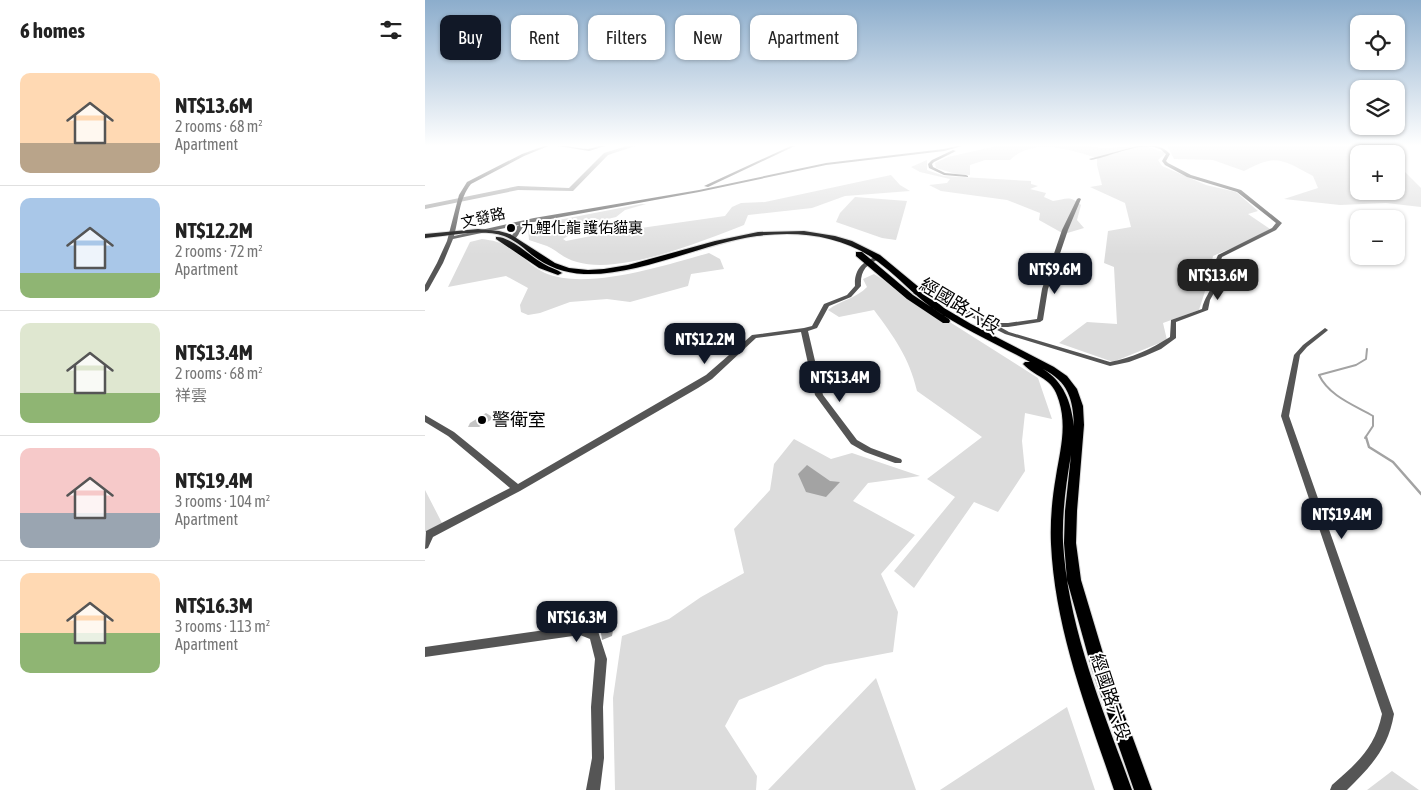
<!DOCTYPE html>
<meta charset="utf-8">
<style>
:root{--surface:#fff;--page:#f6f6f6;--text:#222;--muted:#767676;--line:#e0e0e0;--accent:#111827}
body{margin:0;font-family:"Asap Condensed","Noto Sans TC",sans-serif;background:var(--page);color:var(--text);height:100vh;display:flex;flex-direction:column;font-size:19px;white-space:nowrap}
*{box-sizing:border-box;margin:0}
p{font-size:16px;color:var(--muted)}
.icon{flex:none;width:28px;height:28px;fill:none;stroke:currentColor;stroke-width:2;stroke-linecap:round;stroke-linejoin:round}
.map{position:relative;flex:1;overflow:hidden}
.sheet{display:flex;flex-direction:column;background:var(--surface);width:425px}
.sheet>*{flex:none}
.top-card{position:absolute;left:15px;top:15px;width:475px;height:45px;display:flex;gap:10px}
.controls{position:absolute;left:925px;top:15px;display:grid;gap:10px}
.controls a{display:grid;place-items:center;width:55px;height:55px;border-radius:10px;background:var(--surface);box-shadow:0 1px 4px #0004;font-size:25px}
.price{position:absolute;translate:-50% -42px;padding:0 11px;border-radius:10px;background:var(--accent);color:#fff;font-size:16px;line-height:32px;filter:drop-shadow(0 1px 2px #0008)}
.price::after{content:'';position:absolute;left:50%;top:30px;width:15px;height:11px;margin-left:-8px;background:inherit;clip-path:polygon(0 0,100% 0,50% 100%)}
.price.on{background:#222;color:#fff}
ul{padding:0;list-style:none}
li{display:flex;align-items:center;gap:15px;height:125px;padding:0 20px}
li+li{border-top:1px solid var(--line)}
li span{display:grid;place-items:center;flex:none;width:140px;height:100px;border-radius:10px;color:#555}
li>.icon{margin-inline-start:auto}
span .icon{width:60px;height:60px;fill:#fffc;stroke-width:1}
li b{font-size:21px}
h2{display:flex;justify-content:space-between;align-items:center;height:60px;padding:0 20px;font-size:21px}
.tag{padding:0 18px;border-radius:10px;background:var(--surface);box-shadow:0 1px 4px #0004;font-size:18px;line-height:45px}
.tag.on{background:var(--accent);color:#fff}
main{display:flex;flex:1;min-height:0}
.map>svg:first-child{display:block}
.green{fill:#dcdcdc}
.water{fill:#a3a3a3}
.lines{fill:none;stroke-linecap:round;stroke-linejoin:round}
.stream-far1{stroke:#a3a3a3;stroke-width:2}
.stream{stroke:#a3a3a3;stroke-width:2.5}
.river{fill:#a3a3a3;fill-rule:evenodd}
.building{fill:#c4c4c4}
.major-casing{stroke:#dbdbdb;stroke-width:2}
.minor{fill:#555;fill-rule:evenodd}
.major{fill:#000;fill-rule:evenodd}
.poi-dot{fill:#000;stroke:#fff;stroke-width:2}
.labels{text-anchor:middle;stroke-width:4;stroke-linejoin:round;paint-order:stroke}
.far-street-label{font-size:15px;fill:#000;stroke:#fff}
.far-poi-label{font-size:15px;fill:#000;stroke:#fff;text-anchor:start}
.street-label{font-size:18px;fill:#000;stroke:#fff}
.poi-label{font-size:18px;fill:#000;stroke:#fff;text-anchor:start}
</style>
<main>
<section class="sheet">
<h2>6 homes<svg class="icon" aria-label="filters" viewBox="0 0 24 24"><path d="M4 7h16M4 17h16"/><circle cx="9" cy="7" r="2"/><circle cx="15" cy="17" r="2"/></svg></h2>
<ul>
<li><span style="background:linear-gradient(#ffd9b3 70%,#b9a48a 0)"><svg class="icon" aria-label="home" viewBox="0 0 24 24"><path d="M3 11l9-7 9 7M6 9v11h12V9"/></svg></span><div><b>NT$13.6M</b><p>2 rooms · 68 m²</p><p>Apartment</p></div></li>
<li><span style="background:linear-gradient(#a9c7e8 75%,#8fb573 0)"><svg class="icon" aria-label="home" viewBox="0 0 24 24"><path d="M3 11l9-7 9 7M6 9v11h12V9"/></svg></span><div><b>NT$12.2M</b><p>2 rooms · 72 m²</p><p>Apartment</p></div></li>
<li><span style="background:linear-gradient(#dfe7d0 70%,#8fb573 0)"><svg class="icon" aria-label="home" viewBox="0 0 24 24"><path d="M3 11l9-7 9 7M6 9v11h12V9"/></svg></span><div><b>NT$13.4M</b><p>2 rooms · 68 m²</p><p>祥雲</p></div></li>
<li><span style="background:linear-gradient(#f6c9c9 65%,#9aa5b1 0)"><svg class="icon" aria-label="home" viewBox="0 0 24 24"><path d="M3 11l9-7 9 7M6 9v11h12V9"/></svg></span><div><b>NT$19.4M</b><p>3 rooms · 104 m²</p><p>Apartment</p></div></li>
<li><span style="background:linear-gradient(#ffd9b3 60%,#8fb573 0)"><svg class="icon" aria-label="home" viewBox="0 0 24 24"><path d="M3 11l9-7 9 7M6 9v11h12V9"/></svg></span><div><b>NT$16.3M</b><p>3 rooms · 113 m²</p><p>Apartment</p></div></li>
</ul>
</section>
<div class="map">
<svg width="996" height="790" viewBox="0 0 996 790">
<rect width="100%" height="100%" fill="#fff"/>
<path class="green" d="M 576,145 L 658,145 L 676,148 L 720,146 L 741,153 L 733,160 L 737,166 L 781,185 L 811,192 L 833,211 L 823,214 L 845,229 L 826,240 L 788,256 L 782,285 L 774,310 L 738,323 L 742,340 L 688,362 L 634,343 L 662,322 L 692,324 L 689,267 L 679,263 L 683,231 L 706,227 L 700,203 L 665,187 L 677,185 L 672,165 L 672,158 C 646,150 608,137 585,160 L 560,160 L 545,165 L 545,175 L 531,174 L 511,168 L 510,163 L 523,157 Z
M 742,145 L 928,145 L 945,154 L 934,154 L 934,191 L 971,191 L 971,167 L 980,172 L 996,188 L 996,207 L 961,203 L 915,205 L 859,199 L 893,188 L 888,176 C 857,160 852,153 819,171 L 788,160 L 749,159 Z
M 502,160 L 502,170 L 519,176 L 606,181 L 606,184 L 613,186 L 605,189 L 621,193 L 619,197 L 628,201 C 641,199 645,195 656,205 L 652,220 L 659,228 L 639,234 L 614,220 L 615,213 L 582,200 L 516,191 L 504,185 L 522,183 L 525,179 L 495,172 L 486,167 Z
M 466,175 L 475,185 L 485,191 L 420,196 L 387,208 L 323,215 L 319,225 C 277,241 197,275 152,262 C 139,259 133,251 122,246 C 116,244 110,242 104,240 L 103,228 L 118,223 L 216,204 L 221,204 L 200,210 L 191,217 L 162,224 L 138,239 L 141,241 L 181,233 L 300,216 L 307,207 L 316,203 L 340,202 Z
M 430,197 L 482,201 L 471,240 L 457,238 L 411,222 L 415,213 Z
M 57,239 C 62,240 67,240 72,242 C 88,246 104,266 120,273 C 161,291 241,265 284,253 L 295,259 L 299,269 L 266,274 L 263,286 L 205,302 L 182,299 L 145,302 L 115,313 L 103,315 L 96,312 L 95,305 L 103,288 L 81,276 L 23,287 L 45,242 Z
M 449,274 L 613,378 L 627,419 L 600,413 L 597,441 L 600,471 L 573,512 L 549,502 L 489,588 L 469,571 L 530,497 L 502,479 L 557,437 L 492,391 C 484,357 469,337 449,310 L 414,317 L 403,310 C 416,300 432,298 442,287 L 438,279 Z
M 369,439 L 406,459 L 427,453 L 495,476 L 443,483 L 428,501 L 490,535 L 456,574 L 473,612 L 468,652 L 400,665 L 314,700 L 300,726 L 332,776 L 331,790 L 190,790 L 188,698 L 197,636 L 244,619 L 276,597 L 319,573 L 309,529 L 345,490 L 349,464 Z
M 0,490 L 17,523 L 0,532 Z
M 451,678 L 491,790 L 343,790 Z
M 642,707 L 670,790 L 515,790 Z
M 967,771 L 994,790 L 942,790 Z"/>
<path class="water" d="M 382,465 L 405,481 L 415,482 L 401,497 L 381,492 L 373,474 Z
M 191,615 L 187,636 L 177,640 L 175,627 L 164,626 L 164,624 Z"/>
<g class="lines">
<path class="stream-far1" d="M 940,438 L 948,426 L 948,416 C 929,405 904,396 894,375 L 931,365 L 941,359 L 942,349"/>
<path class="stream" d="M 941,437 L 944,447 L 968,462 L 996,494"/>
<path class="river" d="M 205,145 L 213,145 L 183,155 L 148,191 L 93,190 L 0,209 L 0,205 L 93,186 L 144,188 L 179,153 Z"/>
</g>
<path class="building" d="M 61,413 L 69,418 L 54,427 L 43,427 L 45,423 Z"/>
<g class="lines">
<g class="major-casing">
<path id="major" d="M 53,229 L 74,231 L 85,234 L 130,263 L 144,268 L 163,270 L 179,269 L 203,265 L 290,241 L 333,232 L 379,231 L 410,236 L 427,241 L 455,255 L 519,308 L 546,324 L 629,367 L 642,376 L 652,389 L 658,406 L 659,425 L 652,511 L 651,543 L 656,580 L 683,670 L 727,790 L 709,790 L 667,670 L 642,580 L 639,543 L 640,511 L 646,455 C 641,484 637,513 638,542 C 643,629 678,709 707,790 L 689,790 C 662,710 630,630 626,544 C 625,522 627,499 631,476 C 635,451 642,427 634,401 C 627,376 612,379 598,364 L 600,362 L 605,362 C 572,344 537,329 506,307 C 488,294 474,278 457,265 C 422,236 376,230 332,236 C 275,244 215,276 159,274 C 139,273 123,267 107,255 C 99,248 90,240 79,236 C 55,228 25,236 0,238 L 0,234 ZM 618,369 C 643,382 648,398 649,426 C 646,402 639,382 618,369 Z
M 71,237 C 85,236 106,257 119,264 C 125,268 132,269 137,273 L 133,275 L 114,268 L 71,239 Z
M 431,252 L 437,252 L 488,295 L 524,319 L 525,321 L 524,323 L 518,323 L 482,299 L 431,256 Z"/>
</g>
<path class="minor" d="M 122,145 L 126,145 L 99,156 L 46,184 C 34,199 34,218 29,236 L 109,218 L 274,190 L 401,163 L 519,149 L 536,145 L 541,145 L 519,151 L 401,165 L 274,192 L 109,222 C 94,225 97,233 89,240 L 86,238 L 91,227 L 94,225 L 28,239 L 18,263 L 3,290 L 0,292 L 0,285 L 12,263 L 22,241 L 34,195 L 42,182 L 97,154 Z
M 127,145 C 139,144 151,149 163,149 C 170,148 176,144 183,145 L 164,151 Z
M 368,145 L 372,145 L 283,187 L 279,186 Z
M 716,145 C 729,145 736,145 745,154 L 741,161 L 743,163 L 766,175 L 816,190 L 857,223 L 851,230 L 797,257 L 795,263 L 794,284 L 785,300 L 783,310 L 751,322 L 751,338 L 736,349 L 720,356 L 704,362 L 685,366 L 580,334 L 503,295 L 491,295 L 488,293 L 491,291 L 506,292 L 568,323 L 583,323 L 612,319 L 617,289 L 637,230 L 652,199 L 654,198 L 656,199 L 643,230 L 623,289 L 618,320 L 615,322 L 583,327 L 575,327 L 584,332 L 685,362 C 707,358 726,349 745,337 L 746,320 L 777,309 C 779,298 786,291 788,283 C 790,273 788,264 793,255 L 847,228 L 851,223 L 812,192 L 762,177 L 740,165 L 737,161 L 741,154 C 739,153 737,150 735,149 C 718,140 684,157 666,160 L 664,159 Z
M 528,150 L 531,151 L 509,162 L 507,164 L 508,167 L 520,173 L 541,175 L 543,176 L 543,177 L 519,175 L 504,168 L 503,164 L 507,160 Z
M 453,256 L 456,258 L 455,259 C 441,264 435,271 436,286 L 426,297 L 404,306 L 392,328 L 383,331 L 398,395 L 432,440 L 446,448 L 476,459 L 477,461 L 476,463 L 470,463 L 440,452 L 426,444 L 390,395 L 376,332 L 331,338 L 287,379 L 273,388 L 95,491 L 8,537 L 3,548 L 0,549 L 1,531 L 85,488 L 23,436 L 0,422 L 0,415 L 29,432 L 93,484 L 281,375 L 327,335 L 379,328 L 387,326 L 399,304 L 422,295 L 430,286 C 429,269 438,261 453,256 Z
M 900,328 L 903,330 L 902,331 L 882,347 L 875,355 L 864,416 L 969,714 C 963,749 946,766 922,790 L 905,790 L 907,785 C 932,763 950,748 957,714 L 856,416 L 869,355 L 878,345 Z
M 155,625 L 173,631 L 182,659 L 178,707 L 179,758 L 175,790 L 161,790 L 167,758 L 166,707 L 170,659 L 165,639 L 155,635 L 0,657 L 0,647 Z"/>
<use href="#major" class="major"/>
</g>
<linearGradient id="sky" x2="0" y2="1"><stop stop-color="#8cadcc"/><stop offset="0.57" stop-color="#fff"/><stop offset="1" stop-color="#fff" stop-opacity="0"/></linearGradient>
<rect width="996" height="255" fill="url(#sky)"/>
<g class="poi-dot">
<circle cx="86" cy="228" r="5"/>
<circle cx="57" cy="420" r="5"/>
</g>
<g class="labels">
<g class="far-street-label">
<text transform="translate(58 218) rotate(-13)" y="5">文發路</text>
</g>
<g class="far-poi-label">
<text x="96" y="233">九鯉化龍 護佑貓裏</text>
</g>
<g class="street-label">
<text transform="translate(535 306) rotate(31)" y="6">經國路六段</text>
<text transform="translate(685 697) rotate(72)" y="6">經國路六段</text>
</g>
<g class="poi-label">
<text x="67" y="426">警衛室</text>
</g>
</g>
</svg>
<div class="controls">
<a><svg class="icon" aria-label="locate" viewBox="0 0 24 24"><circle cx="12" cy="12" r="6"/><path d="M12 2v4M12 18v4M2 12h4M18 12h4"/></svg></a>
<a><svg class="icon" aria-label="layers" viewBox="0 0 24 24"><path d="M12 4l9 5-9 5-9-5zM3 14l9 5 9-5"/></svg></a>
<a>+</a>
<a>−</a>
</div>
<b class="price" style="left:630px;top:295px">NT$9.6M</b>
<b class="price on" style="left:793px;top:301px">NT$13.6M</b>
<b class="price" style="left:280px;top:365px">NT$12.2M</b>
<b class="price" style="left:415px;top:403px">NT$13.4M</b>
<b class="price" style="left:917px;top:540px">NT$19.4M</b>
<b class="price" style="left:152px;top:643px">NT$16.3M</b>
<div class="top-card">
<a class="tag on">Buy</a>
<a class="tag">Rent</a>
<a class="tag">Filters</a>
<a class="tag">New</a>
<a class="tag">Apartment</a>
</div>
</div>
</main>
